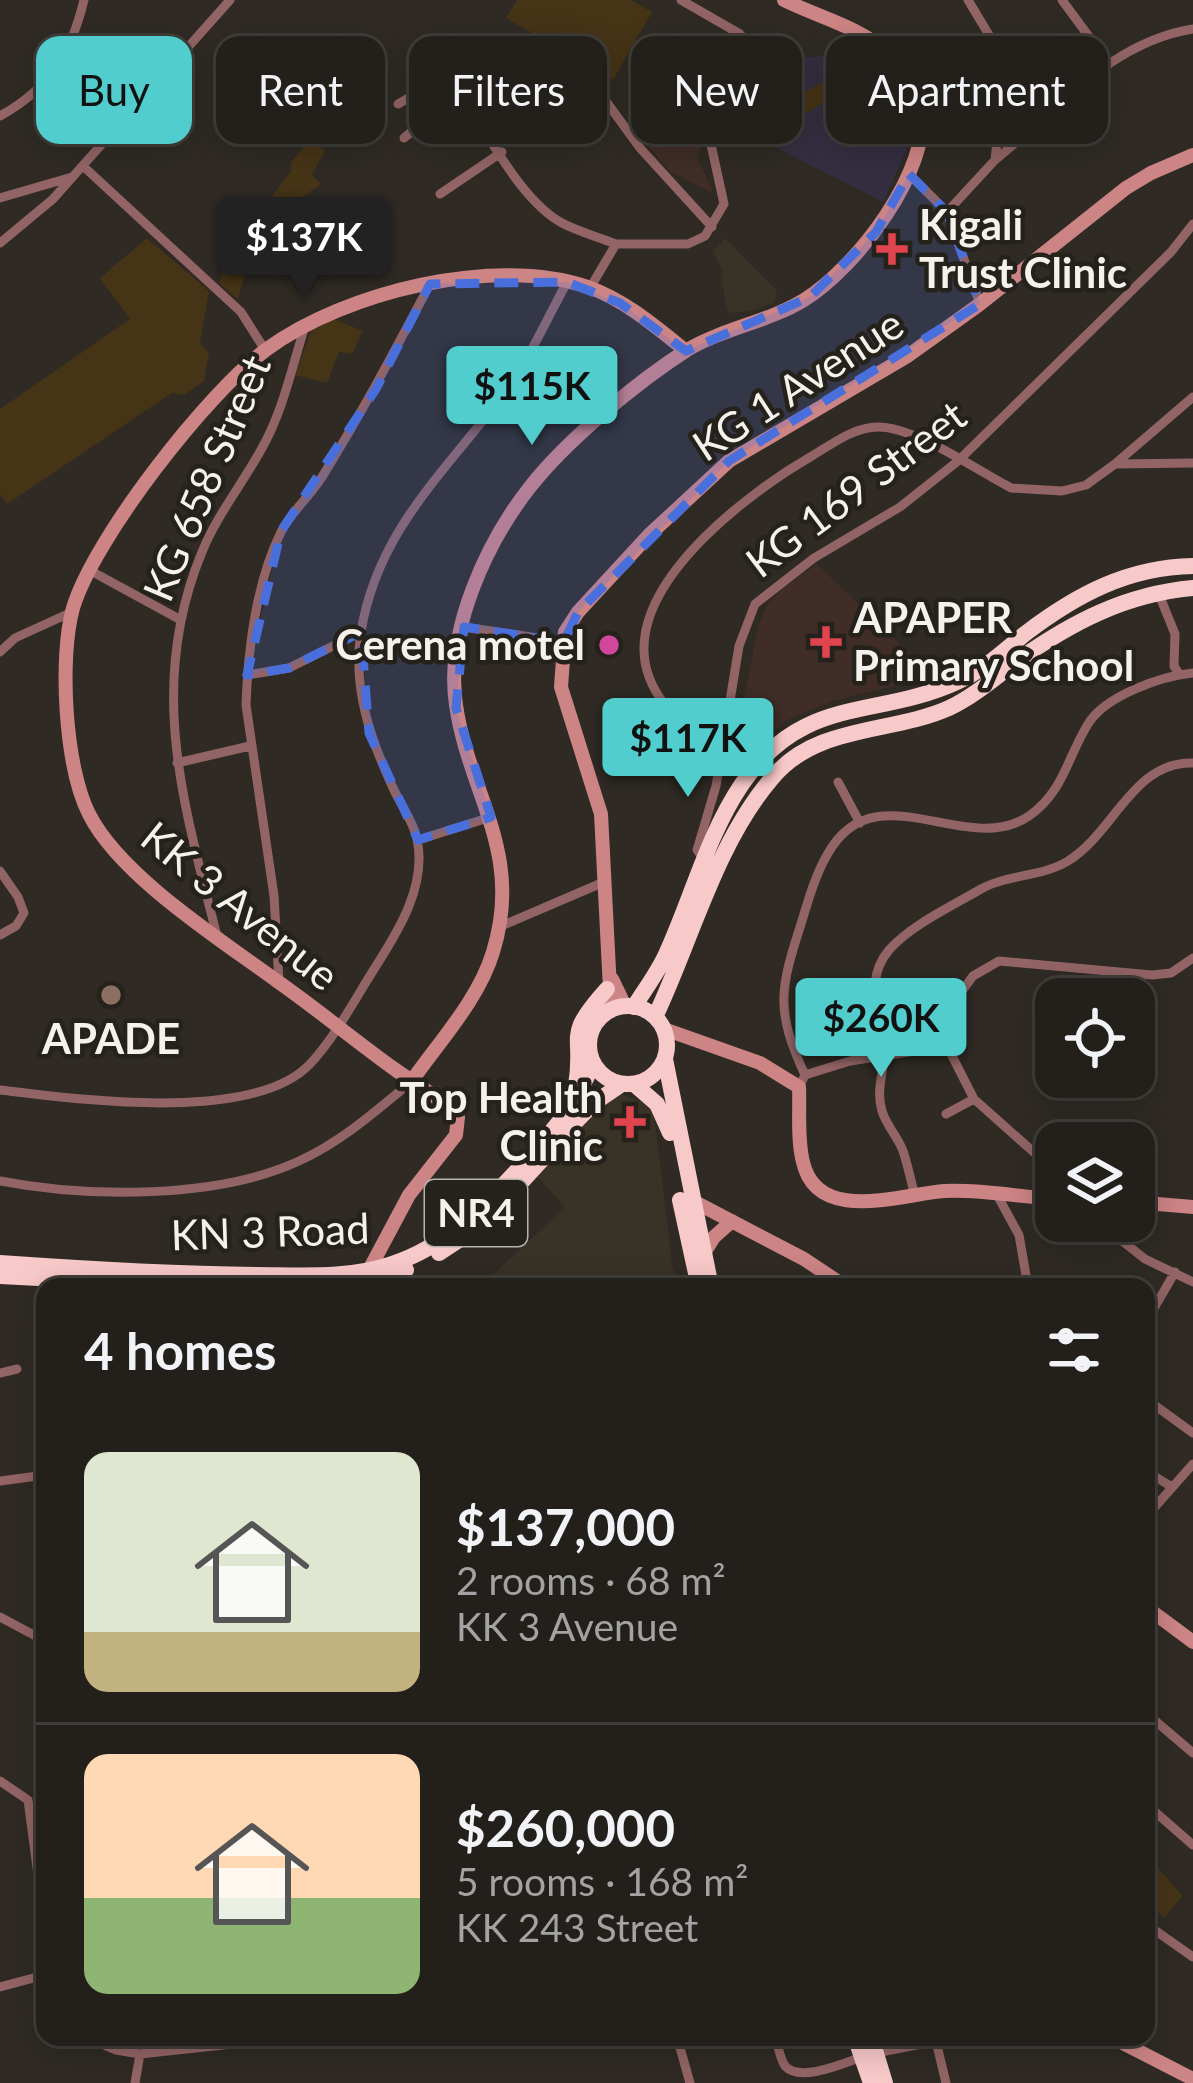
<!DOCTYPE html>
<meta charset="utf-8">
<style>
:root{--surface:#23201b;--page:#2b2824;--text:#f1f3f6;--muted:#a3a3a3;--line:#403e3a;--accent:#52cdcd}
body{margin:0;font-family:Lato,sans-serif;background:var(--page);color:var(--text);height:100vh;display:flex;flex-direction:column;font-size:45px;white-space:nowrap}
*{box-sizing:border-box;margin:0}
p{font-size:39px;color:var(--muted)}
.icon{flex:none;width:66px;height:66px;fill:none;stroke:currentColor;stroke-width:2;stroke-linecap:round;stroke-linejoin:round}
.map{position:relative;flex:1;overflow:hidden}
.side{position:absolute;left:36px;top:1278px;width:1119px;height:768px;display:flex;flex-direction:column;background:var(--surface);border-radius:24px;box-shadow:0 6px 30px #0003,0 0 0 3px var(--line)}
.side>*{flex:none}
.banner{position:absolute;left:36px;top:36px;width:1122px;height:108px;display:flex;gap:24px}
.buttons{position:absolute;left:1035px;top:978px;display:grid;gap:24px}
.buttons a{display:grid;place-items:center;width:120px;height:120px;border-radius:24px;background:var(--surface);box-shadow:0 6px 30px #0003,0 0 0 3px var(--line);font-size:60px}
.price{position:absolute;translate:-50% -102px;padding:0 27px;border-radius:12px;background:var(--accent);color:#111;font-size:39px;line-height:78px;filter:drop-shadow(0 3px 6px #0008)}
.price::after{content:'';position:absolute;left:50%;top:72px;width:36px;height:27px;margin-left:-18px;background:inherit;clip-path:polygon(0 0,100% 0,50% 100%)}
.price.current{background:#222;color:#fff}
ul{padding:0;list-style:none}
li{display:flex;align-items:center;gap:36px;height:300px;padding:0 48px}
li+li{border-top:3px solid var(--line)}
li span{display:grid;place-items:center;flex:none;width:336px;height:240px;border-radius:24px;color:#555}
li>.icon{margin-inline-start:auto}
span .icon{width:144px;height:144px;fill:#fffc;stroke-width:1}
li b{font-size:51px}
h2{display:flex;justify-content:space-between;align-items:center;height:144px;padding:0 48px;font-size:51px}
.chip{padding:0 42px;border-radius:24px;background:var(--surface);box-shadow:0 6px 30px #0003,0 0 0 3px var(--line);font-size:42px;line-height:108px}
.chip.current{background:var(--accent);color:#111}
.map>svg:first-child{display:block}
.built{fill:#393226}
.education{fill:#342f40}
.medical{fill:#402d28}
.green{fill:#463417}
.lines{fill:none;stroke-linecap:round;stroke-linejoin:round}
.street{stroke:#926465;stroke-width:9}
.secondary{stroke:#cd8485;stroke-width:14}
.highway{stroke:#f8c9c9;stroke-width:16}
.marked{fill:#486fdc;fill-opacity:0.2;stroke:#486fdc;stroke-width:9;stroke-dasharray:24 15;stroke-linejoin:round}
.health-dot{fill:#e0444e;stroke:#25211b;stroke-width:4.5}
.hotel-dot{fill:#d1479c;stroke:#25211b;stroke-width:4.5}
.education-dot{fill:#8d6e63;stroke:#25211b;stroke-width:4.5}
.labels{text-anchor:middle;stroke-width:9;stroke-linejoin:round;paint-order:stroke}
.shield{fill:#25211b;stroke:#b7b3af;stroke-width:3}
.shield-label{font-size:39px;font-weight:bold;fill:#f5f2ee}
.poi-label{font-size:42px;font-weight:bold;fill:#f5f2ee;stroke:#25211b;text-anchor:start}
.street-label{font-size:42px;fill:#f5f2ee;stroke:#25211b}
</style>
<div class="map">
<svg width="1193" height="2083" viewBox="0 0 1193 2083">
<rect width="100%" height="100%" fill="#2f2a24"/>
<path class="built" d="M 725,238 L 777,291 L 775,302 L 752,311 L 728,313 L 721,280 L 723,273 L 713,251 Z
M 616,1092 L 647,1104 L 654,1115 L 672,1263 L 678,1287 L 480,1287 L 565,1207 L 533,1172 L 584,1114 Z"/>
<path class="education" d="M 875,51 L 917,127 L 883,202 L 733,125 L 777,60 Z"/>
<path class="medical" d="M 704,87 L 720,92 L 697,156 L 713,193 L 670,172 L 628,121 L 646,103 Z
M 817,564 L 934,676 L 829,702 L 787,720 L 762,742 L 737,735 L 758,627 L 767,605 L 783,588 Z"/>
<path class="green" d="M 517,0 L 631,0 L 652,12 L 613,80 L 506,18 Z
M 822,82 L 832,98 L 800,117 L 790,101 Z
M 310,140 L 325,151 L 312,174 L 321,184 L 283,211 L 275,240 L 246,269 L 238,299 L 219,283 L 231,244 L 226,239 L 245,211 L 259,214 L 291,171 L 291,162 Z
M 147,238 L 209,291 L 200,343 L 209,353 L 204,381 L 184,395 L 172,393 L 7,504 L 0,494 L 0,409 L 130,319 L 100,278 Z
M 334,319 L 363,331 L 352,354 L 339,352 L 327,383 L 295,375 L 312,329 Z
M 1150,1858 L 1182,1896 L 1164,1918 L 1146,1901 L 1146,1861 Z"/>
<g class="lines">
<path class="street" d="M 1062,0 L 1107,61
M 600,93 L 640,148 L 712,227
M 398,104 L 421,91 L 440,109
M 0,116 C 49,89 71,54 84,0
M 404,138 L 453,97 L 462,96 C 489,135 521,201 562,223 C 579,232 599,237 616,244
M 995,160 C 1058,110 1110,42 1193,29
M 83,166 L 241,312 L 265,350
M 909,174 L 947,212 L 980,304
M 440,194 L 502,152
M 0,198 L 72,177
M 947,212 L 995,160 L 1000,112 L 998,50 L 968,0
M 0,243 L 53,199 L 230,0
M 590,288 L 616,244 L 688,244 L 705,236 L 724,204 L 710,140 L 744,90 L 757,81 L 759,57 L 740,34 L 681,0
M 1115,464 L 1193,397
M 91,571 L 179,619
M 1158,592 L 1175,634 L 1174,666 L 1179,674
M 464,627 L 564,642
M 0,652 L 15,638 L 72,612
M 247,675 L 289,668 L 361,632
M 721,760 C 689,730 645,699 644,651 C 642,573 751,491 812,456 C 832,444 854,427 878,427 C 916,427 976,470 1011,488 L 1062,491 L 1086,485 L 1115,464 L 1193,463
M 177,763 L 250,746
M 838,782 L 860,823
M 418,840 L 491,817
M 702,857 L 697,850 L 716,786 L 739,646 L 755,604 L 814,558 L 900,507 L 958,461 L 1171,252 L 1193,224
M 0,871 L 18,897 L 24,913 L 16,926 L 0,935
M 499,927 L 604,882
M 218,940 C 184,805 146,687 202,552 C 217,515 243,483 262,448 C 283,411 292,367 305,326
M 279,982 L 274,896 L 246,705 C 248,650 256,583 281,532 C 292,510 313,494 325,472 C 363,411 396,348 430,284
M 805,1075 L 850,1061 L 947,1046
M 799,1087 L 805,1075 C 775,1010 780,989 801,924 C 808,901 815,876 827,855 C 875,768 966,859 1029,816 C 1064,791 1067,758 1088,724 C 1105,696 1161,676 1193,673
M 0,1090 C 76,1099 253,1124 310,1064 C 336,1036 355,999 376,966 C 399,930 427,885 417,839 C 414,823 401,805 394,790 C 371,741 352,688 361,632 C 377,533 442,475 499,400 C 527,364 546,321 567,282
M 946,1114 L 974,1099
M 1056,1172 L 974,1099 L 947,1046 L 951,1006 L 973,976 L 999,961 L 1152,975 L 1171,973 L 1193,958
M 0,1181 C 88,1198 217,1199 299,1161 C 341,1142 376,1111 411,1082
M 996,1193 L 1019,1235 L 1028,1287
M 915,1196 C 911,1181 908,1166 903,1151 C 898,1137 886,1125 882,1111 C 876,1091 883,1075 884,1056 C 886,1019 860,984 889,950 C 911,925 952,906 981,889 C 1008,874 1042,877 1068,861 C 1114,833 1133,761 1193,763
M 1097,1221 L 1145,1259 L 1193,1282
M 1146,1322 L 1175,1272
M 0,1373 L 17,1369
M 1146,1399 L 1193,1433
M 1146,1471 L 1172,1487
M 0,1481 L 45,1475
M 1146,1517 L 1193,1464
M 0,1617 L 45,1641
M 1146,1713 L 1193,1753
M 0,1781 L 28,1800 L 45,1928
M 1146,1804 L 1193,1845
M 1146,1924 L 1193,1957
M 0,1987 L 45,1975
M 86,2037 L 116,2050 L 140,2054 L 297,2037
M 677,2037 L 690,2083
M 775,2037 C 778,2045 780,2059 785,2066 C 800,2083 844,2063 862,2057
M 876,2053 L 936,2041 L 946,2083
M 135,2083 L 140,2054"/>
<path class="secondary" d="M 612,979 L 625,1006
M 611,1009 L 601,814 L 561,687 L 565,632 L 578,612 L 649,535 L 729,461 L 906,357 L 980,304 L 1126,188 L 1151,173 L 1193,155
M 664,1029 L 760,1063 L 799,1087 C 800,1111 797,1139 803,1162 C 817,1225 902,1194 944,1191 C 981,1189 1019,1197 1056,1199
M 411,1082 C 439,1042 479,999 493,952 C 524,852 469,795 456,705 C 445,632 486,543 530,487 C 567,440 637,382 687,350 C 724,328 768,322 804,300 C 855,269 933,169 921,106 C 917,85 904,68 888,53 C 860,27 818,17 784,0
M 691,1200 L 804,1259 L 846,1287
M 1134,1202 L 1193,1207
M 704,1253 L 714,1237 L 732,1221
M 369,1270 L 409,1195 L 456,1135 L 458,1117 C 441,1098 415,1084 393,1068 C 354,1040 317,1009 277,981 C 221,940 120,876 89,814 C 65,767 59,658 73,608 C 94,538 208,392 267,349 C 345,292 495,255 588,287 C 625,300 656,327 686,351
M 1146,1607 L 1193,1642
M 1111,2037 L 1193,2079"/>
<path class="highway" d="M589 1045a39 39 0 1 1 78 0a39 39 0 1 1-78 0Z
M 634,1007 C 645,989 659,971 667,952 C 692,897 708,834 742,784 C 804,693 876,720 959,681 C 984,670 1005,650 1026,633 C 1076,595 1128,567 1193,566
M 655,1017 C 692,939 715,845 772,778 C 817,724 891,734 949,708 C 973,697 996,677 1017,661 C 1072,622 1126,594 1193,588
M 665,1059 L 711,1287
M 634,1084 L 657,1104 L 670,1133
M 576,1086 C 585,1032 562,1039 607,989
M 564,1134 L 594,1103 L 622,1084
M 680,1200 L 699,1287
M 439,1253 L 483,1224 L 548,1153
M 0,1263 C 85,1269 170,1274 256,1275 C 301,1275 348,1279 392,1264 C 445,1247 484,1207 521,1166 C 551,1133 577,1105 593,1062
M 0,1276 L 210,1287
M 337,1287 L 370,1283 L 406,1270
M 855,2037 L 871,2083
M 871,2037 L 885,2083"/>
</g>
<path class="marked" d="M 909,174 L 947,212 L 980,304 L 729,461 L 578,612 L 564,642 L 464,627 L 456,708 L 491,817 L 418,840 L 369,733 L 361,632 L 289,668 L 247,675 L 281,531 L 376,389 L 430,284 L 567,282 L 620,303 L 686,351 L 810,297 L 876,232 Z"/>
<g class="health-dot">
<path d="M886 231h12v12h12v12h-12v12h-12v-12h-12v-12h12z"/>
<path d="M820 624h12v12h12v12h-12v12h-12v-12h-12v-12h12z"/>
<path d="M624 1104h12v12h12v12h-12v12h-12v-12h-12v-12h12z"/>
</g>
<circle class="hotel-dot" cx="609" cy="645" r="12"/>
<circle class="education-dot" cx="111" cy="995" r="12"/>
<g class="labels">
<rect class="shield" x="425" y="1180" width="102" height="66" rx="9"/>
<g class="shield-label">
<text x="476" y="1227">NR4</text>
</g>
<g class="poi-label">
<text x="919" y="240">Kigali<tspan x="919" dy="48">Trust Clinic</tspan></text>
<text x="853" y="633">APAPER<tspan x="853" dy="48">Primary School</tspan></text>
<text x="585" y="660" text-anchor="end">Cerena motel</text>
<text x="111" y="1054" text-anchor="middle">APADE</text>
<text x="603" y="1113" text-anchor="end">Top Health<tspan x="603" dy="48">Clinic</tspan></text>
</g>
<g class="street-label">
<text transform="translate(798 385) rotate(-33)" y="15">KG 1 Avenue</text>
<text transform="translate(207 478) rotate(-67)" y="15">KG 658 Street</text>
<text transform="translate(856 489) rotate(-37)" y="15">KG 169 Street</text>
<text transform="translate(240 906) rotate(39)" y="15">KK 3 Avenue</text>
<text transform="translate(270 1232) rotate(-2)" y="15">KN 3 Road</text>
</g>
</g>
</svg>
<div class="buttons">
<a><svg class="icon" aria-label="locate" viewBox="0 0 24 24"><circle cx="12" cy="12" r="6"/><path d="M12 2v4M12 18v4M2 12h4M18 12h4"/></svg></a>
<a><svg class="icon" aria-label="layers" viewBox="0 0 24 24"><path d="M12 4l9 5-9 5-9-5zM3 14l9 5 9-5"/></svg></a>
</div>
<b class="price current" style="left:304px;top:299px">$137K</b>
<b class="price" style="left:532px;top:448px">$115K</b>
<b class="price" style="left:688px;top:800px">$117K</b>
<b class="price" style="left:881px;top:1080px">$260K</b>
<div class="banner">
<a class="chip current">Buy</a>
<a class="chip">Rent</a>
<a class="chip">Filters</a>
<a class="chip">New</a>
<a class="chip">Apartment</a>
</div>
<section class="side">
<h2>4 homes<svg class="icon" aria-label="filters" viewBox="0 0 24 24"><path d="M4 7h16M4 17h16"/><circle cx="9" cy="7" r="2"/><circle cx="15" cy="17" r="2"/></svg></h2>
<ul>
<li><span style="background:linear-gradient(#dfe7d0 75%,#c2b280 0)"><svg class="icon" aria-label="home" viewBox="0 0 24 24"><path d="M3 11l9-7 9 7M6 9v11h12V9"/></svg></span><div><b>$137,000</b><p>2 rooms · 68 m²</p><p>KK 3 Avenue</p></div></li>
<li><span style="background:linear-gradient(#ffd9b3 60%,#8fb573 0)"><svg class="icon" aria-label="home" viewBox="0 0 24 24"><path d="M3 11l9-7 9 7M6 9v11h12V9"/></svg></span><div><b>$260,000</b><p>5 rooms · 168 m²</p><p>KK 243 Street</p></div></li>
</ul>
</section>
</div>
